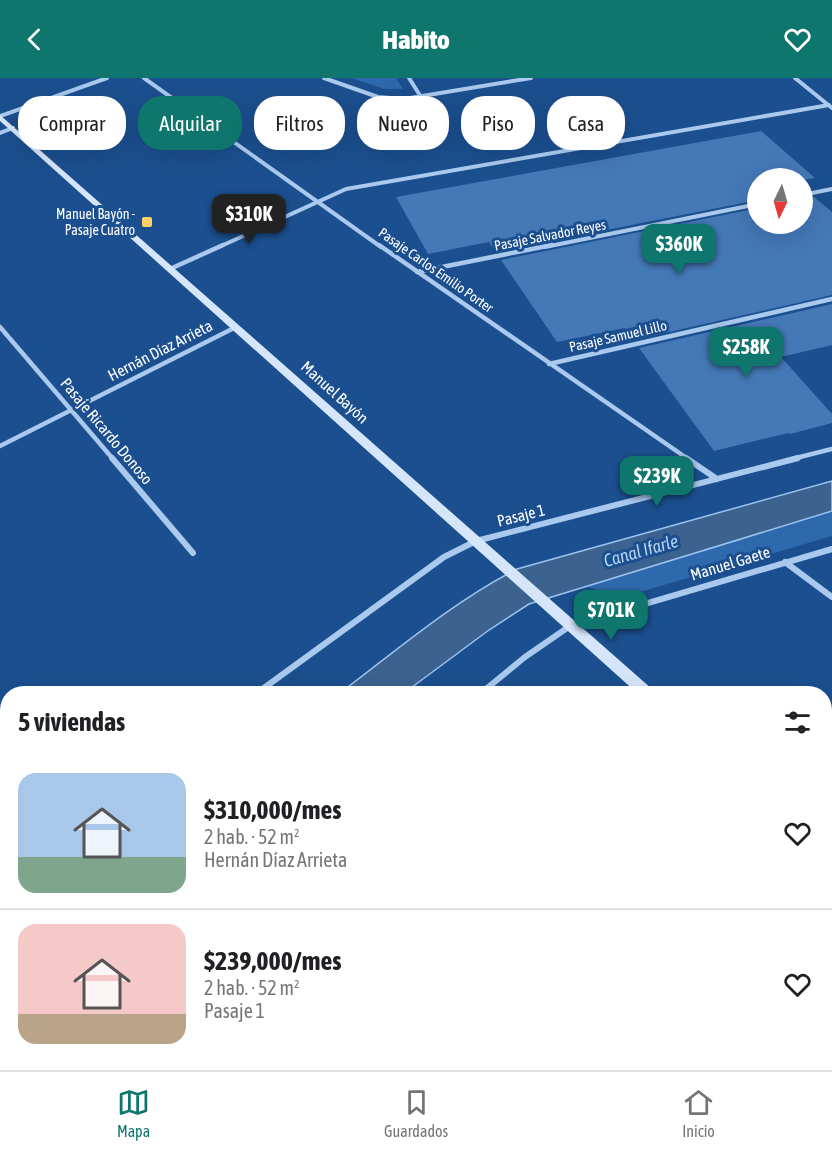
<!DOCTYPE html>
<html lang="es">
<meta charset="utf-8">
<style>
:root{--surface:#fff;--page:#f2f2f2;--text:#202124;--muted:#757577;--line:#e0e0e0;--accent:#0f766e}
body{margin:0;font-family:"Asap Condensed",sans-serif;background:var(--page);color:var(--text);height:100vh;display:flex;flex-direction:column;font-size:22px;white-space:nowrap}
*{box-sizing:border-box;margin:0}
p{font-size:20px;color:var(--muted)}
.icon{flex:none;width:33px;height:33px;fill:none;stroke:currentColor;stroke-width:2;stroke-linecap:round;stroke-linejoin:round}
.map{position:relative;flex:1;overflow:hidden}
.drawer{position:absolute;left:0px;top:608px;width:832px;height:386px;display:flex;flex-direction:column;background:var(--surface);border-radius:24px 24px 0 0;box-shadow:0 6px 24px #0002}
.drawer>*{flex:none}
.guide{position:absolute;left:18px;top:18px;width:796px;height:54px;display:flex;gap:12px}
.needle{width:39px;rotate:185deg}
.tools{position:absolute;left:747px;top:90px;display:grid;gap:12px}
.tools a{display:grid;place-items:center;width:66px;height:66px;border-radius:50%;background:var(--surface);box-shadow:0 6px 24px #0002;font-size:30px}
.price{position:absolute;translate:-50% -51px;padding:0 14px;border-radius:12px;background:var(--accent);color:#fff;font-size:20px;line-height:39px;filter:drop-shadow(0 2px 3px #0008)}
.price::after{content:'';position:absolute;left:50%;top:36px;width:18px;height:14px;margin-left:-9px;background:inherit;clip-path:polygon(0 0,100% 0,50% 100%)}
.price.current{background:#222;color:#fff}
ul{padding:0;list-style:none}
li{display:flex;align-items:center;gap:18px;height:150px;padding:0 18px}
li+li{border-top:2px solid var(--line)}
li span{display:grid;place-items:center;flex:none;width:168px;height:120px;border-radius:18px;color:#555}
li>.icon{margin-inline-start:auto}
span .icon{width:72px;height:72px;fill:#fffc;stroke-width:1}
li b{font-size:26px}
h2{display:flex;justify-content:space-between;align-items:center;height:72px;padding:0 18px;font-size:26px}
.tag{padding:0 21px;border-radius:24px;background:var(--surface);box-shadow:0 6px 24px #0002;font-size:21px;line-height:54px}
.tag.current{background:var(--accent);color:#fff}
header{display:flex;justify-content:space-between;align-items:center;height:78px;padding:0 18px;background:var(--accent);color:#fff;font-size:27px;font-weight:800}
.dock{display:flex;justify-content:space-around;align-items:center;height:84px;border-top:2px solid var(--line);background:var(--surface);font-size:16px;color:var(--muted)}
.dock a{display:grid;justify-items:center;gap:3px}
.dock .current{color:var(--accent)}
.map>svg:first-child{display:block}
.green{fill:#2e69ad}
.water{fill:#3c6290;stroke:#9cc4f0;stroke-width:1.5}
.building{fill:#4478b7}
.lines{fill:none;stroke-linecap:round;stroke-linejoin:round}
.street-far3{stroke:#a9c9ee;stroke-width:4}
.street-far2{stroke:#a9c9ee;stroke-width:4.5}
.street-far1{stroke:#a9c9ee;stroke-width:6}
.street{stroke:#a9c9ee;stroke-width:8}
.secondary{fill:#d6e6fa;fill-rule:evenodd}
.poi-dot{fill:#ffd166;stroke:#1b4f8f;stroke-width:2}
.labels{text-anchor:middle;stroke-width:6;stroke-linejoin:round;paint-order:stroke}
.far-poi-label{font-size:14px;fill:#fff;stroke:#1b4f8f;text-anchor:end}
.far-street-label{font-size:14px;fill:#fff;stroke:#1b4f8f}
.street-label{font-size:16px;fill:#fff;stroke:#1b4f8f}
.water-label{font-size:18px;font-style:italic;fill:#b5d3f5;stroke:#1b4f8f}
</style>
<header><svg class="icon" aria-label="back" viewBox="0 0 24 24"><path d="M15 5l-7 7 7 7"/></svg>Habito<svg class="icon" aria-label="heart" viewBox="0 0 24 24"><path d="M12 20l-8-8c-3-5 5-10 8-4 3-6 11-1 8 4z"/></svg></header>
<div class="map">
<svg width="832" height="992" viewBox="0 0 832 992">
<rect width="100%" height="100%" fill="#1b4f8f"/>
<path class="green" d="M 351,0 L 396,0 L 403,11 L 384,11 Z
M 832,433 L 832,458 L 623,519 L 587,509 Z
M 405,986 L 486,986 L 491,992 L 410,992 Z"/>
<path class="water" d="M 832,403 L 832,433 L 529,526 L 489,552 L 404,615 L 340,615 C 397,572 453,524 517,491 Z
M 7,864 L 7,926 L 0,931 L 0,869 Z"/>
<path class="building" d="M 761,53 L 815,100 L 802,102 L 802,100 L 758,100 L 758,122 L 496,174 L 489,164 L 428,176 L 396,119 Z
M 814,119 L 832,134 L 832,217 L 634,262 L 625,250 L 557,264 L 501,182 L 758,130 L 758,146 L 802,146 L 802,121 Z
M 832,226 L 832,267 L 781,279 L 832,336 L 832,345 L 790,356 L 788,355 L 714,373 L 639,270 Z"/>
<g class="lines">
<path class="street-far3" d="M 144,0 L 381,169
M 324,0 L 378,19 L 404,21 L 531,0
M 409,0 L 421,19
M 795,0 L 832,30
M 0,38 L 107,0
M 0,55 L 13,50
M 802,117 L 832,111
M 219,169 L 346,111 L 829,27
M 545,169 L 758,126"/>
<path class="street-far2" d="M 379,167 L 688,381
M 170,191 L 223,167
M 417,194 L 552,167
M 0,249 L 113,381
M 549,286 L 832,221
M 0,368 L 236,249
M 792,381 L 832,371"/>
<path class="street-far1" d="M 112,380 L 193,475
M 686,380 L 717,401
M 785,484 L 832,519
M 257,615 L 444,479 L 476,463 L 798,380
M 481,615 L 525,579 L 570,548 L 832,471"/>
<path class="street" d="M 0,802 L 8,796
M 348,986 L 352,992
M 20,992 L 28,986
M 548,992 L 553,986"/>
<path class="secondary" d="M 0,37 L 652,611 L 654,615 L 637,615 L 0,43 Z
M 825,767 L 832,770 L 832,788 L 825,784 Z"/>
</g>
<rect class="poi-dot" x="141" y="138" width="12" height="12" rx="3"/>
<g class="labels">
<g class="far-poi-label">
<text x="135" y="141">Manuel Bayón -<tspan x="135" dy="16">Pasaje Cuatro</tspan></text>
</g>
<g class="far-street-label">
<text transform="translate(550 157) rotate(-11)" y="5">Pasaje Salvador Reyes</text>
<text transform="translate(436 192) rotate(35)" y="5">Pasaje Carlos Emilio Porter</text>
<text transform="translate(618 258) rotate(-13)" y="5">Pasaje Samuel Lillo</text>
</g>
<g class="street-label">
<text transform="translate(160 272) rotate(-27)" y="6">Hernán Díaz Arrieta</text>
<text transform="translate(335 314) rotate(42)" y="6">Manuel Bayón</text>
<text transform="translate(107 353) rotate(50)" y="6">Pasaje Ricardo Donoso</text>
<text transform="translate(521 437) rotate(-14)" y="6">Pasaje 1</text>
<text transform="translate(730 485) rotate(-17)" y="6">Manuel Gaete</text>
</g>
<g class="water-label">
<text transform="translate(641 473) rotate(-16)" y="6">Canal Ifarle</text>
</g>
</g>
</svg>
<div class="tools">
<a><svg class="needle" viewBox="-14 -14 28 28"><path d="M0-13l5 13h-10z" fill="#e53935"/><path d="M0 13l5-13h-10z" fill="#757577"/></svg></a>
</div>
<b class="price current" style="left:249px;top:167px">$310K</b>
<b class="price" style="left:679px;top:197px">$360K</b>
<b class="price" style="left:746px;top:300px">$258K</b>
<b class="price" style="left:657px;top:429px">$239K</b>
<b class="price" style="left:611px;top:563px">$701K</b>
<div class="guide">
<a class="tag">Comprar</a>
<a class="tag current">Alquilar</a>
<a class="tag">Filtros</a>
<a class="tag">Nuevo</a>
<a class="tag">Piso</a>
<a class="tag">Casa</a>
</div>
<section class="drawer">
<h2>5 viviendas<svg class="icon" aria-label="filters" viewBox="0 0 24 24"><path d="M4 7h16M4 17h16"/><circle cx="9" cy="7" r="2"/><circle cx="15" cy="17" r="2"/></svg></h2>
<ul>
<li><span style="background:linear-gradient(#a9c7e8 70%,#7fa58c 0)"><svg class="icon" aria-label="home" viewBox="0 0 24 24"><path d="M3 11l9-7 9 7M6 9v11h12V9"/></svg></span><div><b>$310,000/mes</b><p>2 hab. · 52 m²</p><p>Hernán Díaz Arrieta</p></div><svg class="icon" aria-label="heart" viewBox="0 0 24 24"><path d="M12 20l-8-8c-3-5 5-10 8-4 3-6 11-1 8 4z"/></svg></li>
<li><span style="background:linear-gradient(#f6c9c9 75%,#b9a48a 0)"><svg class="icon" aria-label="home" viewBox="0 0 24 24"><path d="M3 11l9-7 9 7M6 9v11h12V9"/></svg></span><div><b>$239,000/mes</b><p>2 hab. · 52 m²</p><p>Pasaje 1</p></div><svg class="icon" aria-label="heart" viewBox="0 0 24 24"><path d="M12 20l-8-8c-3-5 5-10 8-4 3-6 11-1 8 4z"/></svg></li>
</ul>
</section>
</div>
<nav class="dock">
<a class="current"><svg class="icon" aria-label="map" viewBox="0 0 24 24"><path d="M3 6l6-2 6 2 6-2v14l-6 2-6-2-6 2zM9 4v14M15 6v14"/></svg>Mapa</a>
<a><svg class="icon" aria-label="saved" viewBox="0 0 24 24"><path d="M7 4h10v16l-5-4-5 4z"/></svg>Guardados</a>
<a><svg class="icon" aria-label="home" viewBox="0 0 24 24"><path d="M3 11l9-7 9 7M6 9v11h12V9"/></svg>Inicio</a>
</nav>
